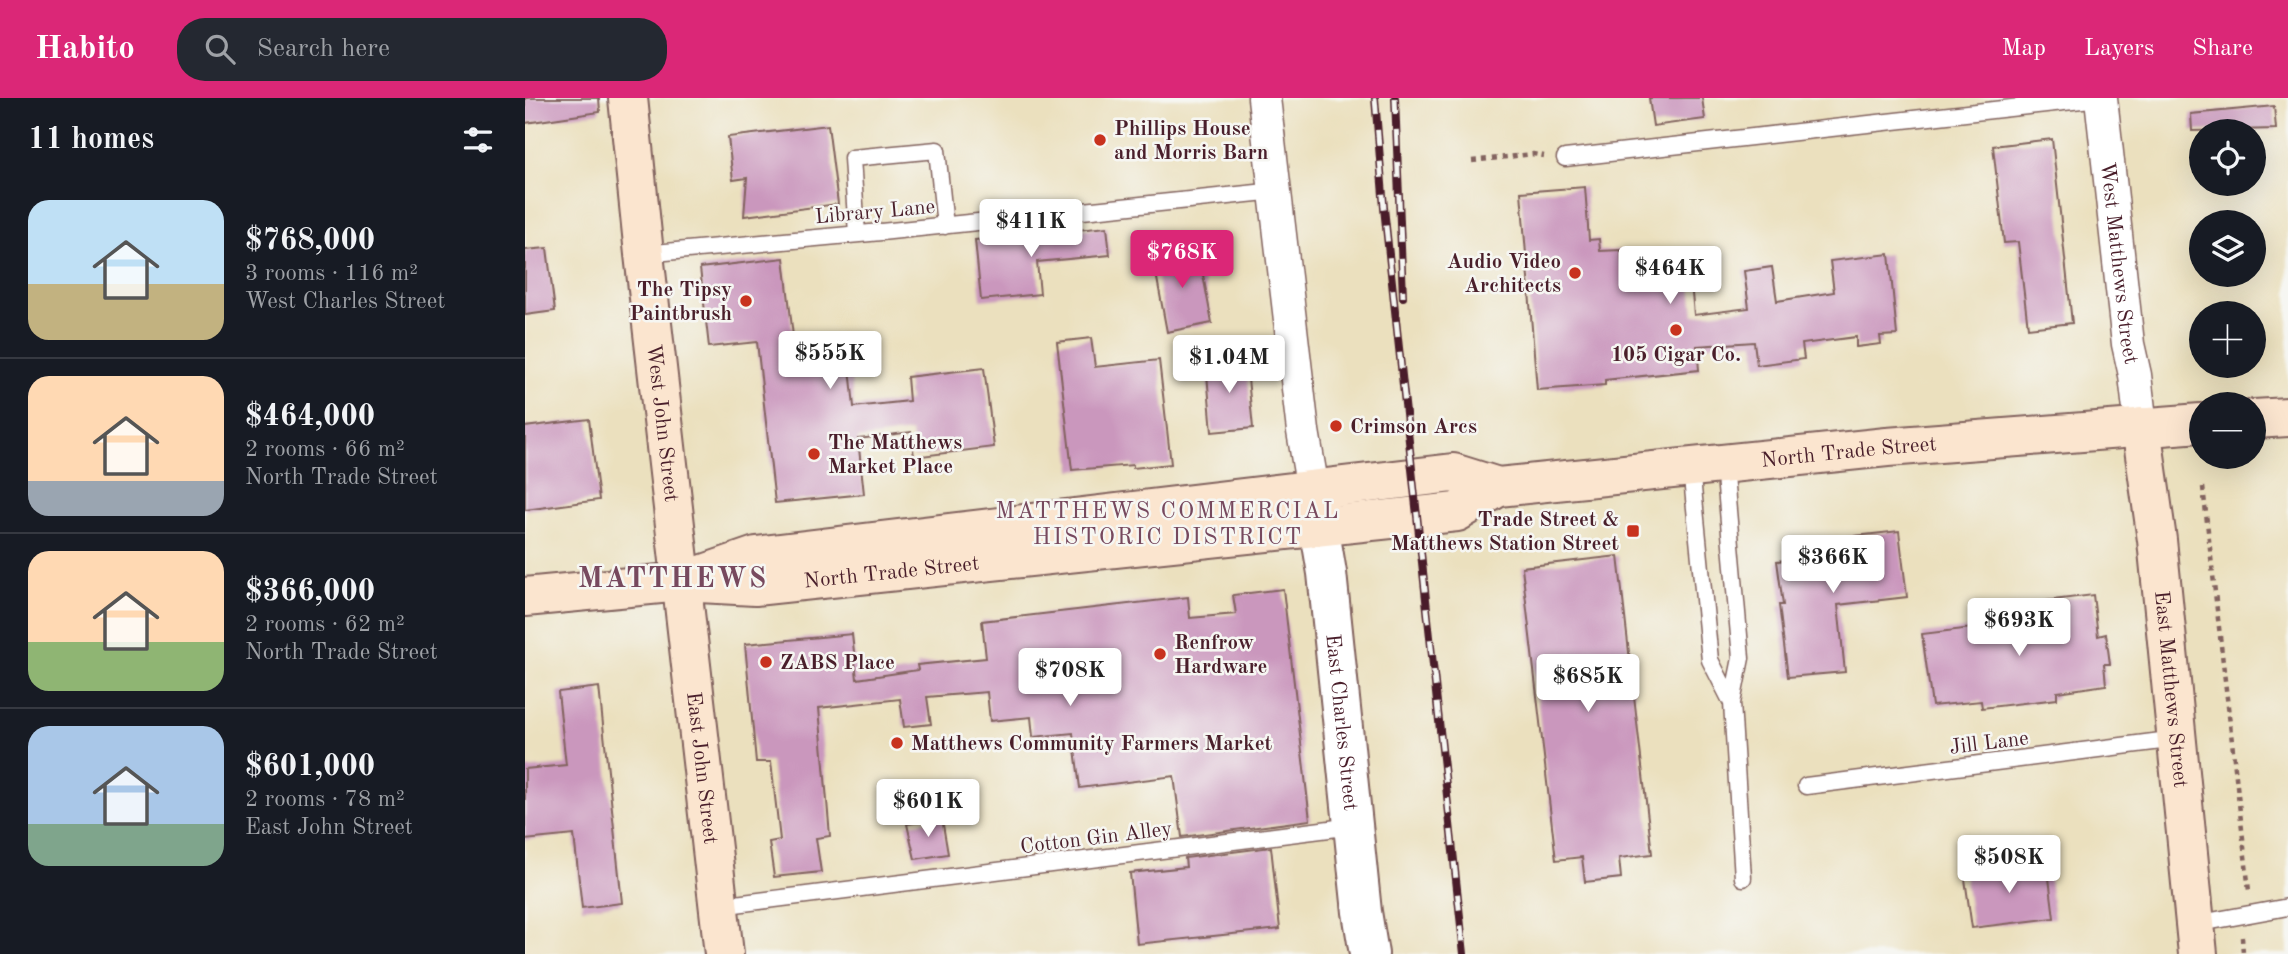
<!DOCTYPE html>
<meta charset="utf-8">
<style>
:root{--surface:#171b24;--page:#242831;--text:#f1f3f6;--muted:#9ea1a6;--line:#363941;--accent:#db2777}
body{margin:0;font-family:"Old Standard TT",serif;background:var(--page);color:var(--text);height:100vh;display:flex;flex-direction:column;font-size:26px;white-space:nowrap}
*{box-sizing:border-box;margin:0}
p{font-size:23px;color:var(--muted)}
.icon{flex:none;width:38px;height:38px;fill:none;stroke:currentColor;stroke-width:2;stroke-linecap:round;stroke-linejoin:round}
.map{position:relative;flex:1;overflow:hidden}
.sheet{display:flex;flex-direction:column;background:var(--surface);width:525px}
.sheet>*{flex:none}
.fabs{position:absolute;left:1664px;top:21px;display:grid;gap:14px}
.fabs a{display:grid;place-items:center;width:77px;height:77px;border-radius:50%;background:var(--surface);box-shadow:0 7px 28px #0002;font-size:35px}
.price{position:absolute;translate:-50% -60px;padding:0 16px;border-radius:7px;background:#fff;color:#222;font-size:23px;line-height:46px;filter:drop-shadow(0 2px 4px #0008)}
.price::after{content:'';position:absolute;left:50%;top:42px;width:21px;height:16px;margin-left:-10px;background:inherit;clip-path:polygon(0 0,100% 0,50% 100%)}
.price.selected{background:var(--accent);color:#fff}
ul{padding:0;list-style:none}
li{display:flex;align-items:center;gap:21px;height:175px;padding:0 28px}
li+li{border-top:2px solid var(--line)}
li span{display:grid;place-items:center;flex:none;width:196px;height:140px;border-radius:21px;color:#555}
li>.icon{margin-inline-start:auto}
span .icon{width:84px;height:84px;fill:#fffc;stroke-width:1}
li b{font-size:30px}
h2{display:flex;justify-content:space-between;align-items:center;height:84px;padding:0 28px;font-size:30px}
header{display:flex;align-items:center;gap:42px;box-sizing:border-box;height:98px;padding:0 35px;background:var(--accent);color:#fff}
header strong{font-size:33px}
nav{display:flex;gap:38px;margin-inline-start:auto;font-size:24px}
.search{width:490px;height:63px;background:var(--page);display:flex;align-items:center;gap:18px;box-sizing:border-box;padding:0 24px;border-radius:28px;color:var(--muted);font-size:26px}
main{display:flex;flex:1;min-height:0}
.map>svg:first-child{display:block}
.building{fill:#ca97bd}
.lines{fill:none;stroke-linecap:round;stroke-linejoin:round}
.service-casing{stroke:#82635e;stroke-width:19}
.minor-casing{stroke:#82635e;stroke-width:35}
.tertiary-casing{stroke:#82635e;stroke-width:42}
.secondary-casing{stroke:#82635e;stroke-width:42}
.path{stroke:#82635e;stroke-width:4.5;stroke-dasharray:5 5;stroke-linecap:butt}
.service{stroke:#fff;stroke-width:16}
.minor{stroke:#fff;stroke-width:32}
.tertiary{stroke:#fff;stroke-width:38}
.secondary{stroke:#fbe5cf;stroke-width:38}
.rail-casing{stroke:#4a1f2b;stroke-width:8}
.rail{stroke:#f6f6f2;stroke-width:5;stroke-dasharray:16;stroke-linecap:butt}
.poi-dot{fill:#c8321e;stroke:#f6f6f2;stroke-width:2.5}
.labels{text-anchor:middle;stroke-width:5;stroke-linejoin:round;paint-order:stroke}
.poi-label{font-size:21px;font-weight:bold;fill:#4a1f2b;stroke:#f6f6f2;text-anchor:start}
.street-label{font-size:21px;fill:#4a1f2b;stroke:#f6f6f2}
.neighbourhood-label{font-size:23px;letter-spacing:2px;fill:#77495e;stroke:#f6f6f2}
.district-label{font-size:28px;font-weight:bold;letter-spacing:2px;fill:#77495e;stroke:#f6f6f2}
</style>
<header>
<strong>Habito</strong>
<div class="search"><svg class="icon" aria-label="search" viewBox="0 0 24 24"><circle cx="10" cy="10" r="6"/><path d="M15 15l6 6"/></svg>Search here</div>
<nav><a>Map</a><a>Layers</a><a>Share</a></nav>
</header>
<main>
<section class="sheet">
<h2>11 homes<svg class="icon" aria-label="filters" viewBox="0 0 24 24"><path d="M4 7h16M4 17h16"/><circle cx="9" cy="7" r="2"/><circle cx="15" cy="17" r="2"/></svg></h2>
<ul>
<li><span style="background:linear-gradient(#bfe0f5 60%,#c2b280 0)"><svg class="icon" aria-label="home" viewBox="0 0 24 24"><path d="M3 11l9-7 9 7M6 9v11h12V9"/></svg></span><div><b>$768,000</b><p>3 rooms · 116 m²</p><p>West Charles Street</p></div></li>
<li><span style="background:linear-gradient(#ffd9b3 75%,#9aa5b1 0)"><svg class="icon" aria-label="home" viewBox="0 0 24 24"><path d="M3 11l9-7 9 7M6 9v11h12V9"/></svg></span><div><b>$464,000</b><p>2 rooms · 66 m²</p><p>North Trade Street</p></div></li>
<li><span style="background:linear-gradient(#ffd9b3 65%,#8fb573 0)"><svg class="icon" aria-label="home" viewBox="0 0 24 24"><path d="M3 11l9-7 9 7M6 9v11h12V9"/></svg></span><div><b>$366,000</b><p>2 rooms · 62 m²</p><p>North Trade Street</p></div></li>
<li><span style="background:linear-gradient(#a9c7e8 70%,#7fa58c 0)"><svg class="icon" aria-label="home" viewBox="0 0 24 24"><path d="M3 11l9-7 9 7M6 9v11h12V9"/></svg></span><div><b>$601,000</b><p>2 rooms · 78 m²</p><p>East John Street</p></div></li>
</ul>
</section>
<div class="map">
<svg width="1763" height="856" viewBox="0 0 1763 856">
<rect width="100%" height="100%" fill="#f6f6f2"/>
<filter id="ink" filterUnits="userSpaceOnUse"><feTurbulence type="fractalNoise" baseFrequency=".0143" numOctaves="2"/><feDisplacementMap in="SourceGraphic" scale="14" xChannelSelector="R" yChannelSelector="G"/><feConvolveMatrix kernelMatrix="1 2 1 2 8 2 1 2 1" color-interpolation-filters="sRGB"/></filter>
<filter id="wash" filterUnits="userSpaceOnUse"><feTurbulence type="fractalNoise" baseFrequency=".00686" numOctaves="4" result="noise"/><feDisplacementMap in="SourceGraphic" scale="28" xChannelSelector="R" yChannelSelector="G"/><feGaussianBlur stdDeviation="1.57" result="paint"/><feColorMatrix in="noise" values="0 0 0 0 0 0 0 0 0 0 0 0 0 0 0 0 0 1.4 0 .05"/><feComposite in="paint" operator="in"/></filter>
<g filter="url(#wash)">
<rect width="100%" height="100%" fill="#ebe0be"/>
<g id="blocks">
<path class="building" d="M 0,0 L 74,0 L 75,14 L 0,25 Z
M 1124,0 L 1177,0 L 1180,21 L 1128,28 Z
M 1749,8 L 1751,31 L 1667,33 L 1666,16 Z
M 303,27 L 313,106 L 219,118 L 222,80 L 208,82 L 203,39 Z
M 1527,41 L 1547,225 L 1503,230 L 1493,144 L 1479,145 L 1468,48 Z
M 1060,89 L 1064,142 L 1074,141 L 1075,153 L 1096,152 L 1098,180 L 1165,174 L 1169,217 L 1224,210 L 1219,173 L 1247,169 L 1252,203 L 1309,194 L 1305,163 L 1364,156 L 1372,237 L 1355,238 L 1356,246 L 1331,249 L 1331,239 L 1277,246 L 1279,261 L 1232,267 L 1229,244 L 1172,248 L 1174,272 L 1080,282 L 1080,287 L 1012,292 L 996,94 Z
M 582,129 L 585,157 L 512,164 L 515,196 L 456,202 L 450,142 Z
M 22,150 L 30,213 L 0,217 L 0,152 Z
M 673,150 L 687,225 L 642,234 L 628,159 Z
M 259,160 L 269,247 L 322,241 L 329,309 L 384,303 L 382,279 L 459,270 L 469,349 L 389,359 L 386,334 L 333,341 L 339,396 L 250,405 L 232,244 L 184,249 L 175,170 Z
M 566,240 L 570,269 L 634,262 L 646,366 L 608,370 L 608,367 L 547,372 L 532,244 Z
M 721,261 L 728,330 L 687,334 L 681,264 Z
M 64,321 L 74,402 L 0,412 L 0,329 Z
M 1374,433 L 1382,499 L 1313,507 L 1320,574 L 1263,579 L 1254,507 L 1258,507 L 1252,463 L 1261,462 L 1260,449 L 1322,444 L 1322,439 Z
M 1093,458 L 1127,756 L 1094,760 L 1096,780 L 1060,784 L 1057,759 L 1031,762 L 997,469 Z
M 758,491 L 785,722 L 657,739 L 649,678 L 555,690 L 548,635 L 508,639 L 506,619 L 465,623 L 462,594 L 402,599 L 406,626 L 379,629 L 375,601 L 294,610 L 305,738 L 291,740 L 296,774 L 249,779 L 244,744 L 255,742 L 246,664 L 231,664 L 220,546 L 327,536 L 332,581 L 393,572 L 392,567 L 461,560 L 457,523 L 663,499 L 665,520 L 711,516 L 708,497 Z
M 1568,497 L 1573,538 L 1581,536 L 1585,566 L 1579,566 L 1581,587 L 1532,594 L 1532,601 L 1457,610 L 1456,603 L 1407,608 L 1397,536 L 1521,521 L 1519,503 Z
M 74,589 L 97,805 L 57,810 L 49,737 L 0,742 L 0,671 L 41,667 L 33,594 Z
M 417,721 L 423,756 L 390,761 L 382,726 Z
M 746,749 L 755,831 L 612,846 L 605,775 L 661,769 L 660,760 Z
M 1522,764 L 1529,820 L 1447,830 L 1439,774 Z"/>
</g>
</g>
<g filter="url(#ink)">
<use href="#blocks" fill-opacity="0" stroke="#82635e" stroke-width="2"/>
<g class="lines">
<g class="service-casing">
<path id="service" d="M 1040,60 L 1575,0
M 332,136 L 327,60 L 412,52 L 420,128
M 119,156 L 356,134 L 751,93
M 1199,367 L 1216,560 L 1207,605 L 1218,780
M 1166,370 L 1185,562 L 1207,605
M 1281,688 L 1652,641
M 194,808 L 828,728
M 1670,826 L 1763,809"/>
</g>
<g class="minor-casing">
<g id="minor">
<path d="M 739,0 L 778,333 L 788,392"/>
<path id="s1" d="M 1576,0 L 1603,246 L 1610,277 L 1616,329"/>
</g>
</g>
<g class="tertiary-casing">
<g id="tertiary">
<path id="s2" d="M 789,398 L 802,475 L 837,814 L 844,856"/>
</g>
</g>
<g class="secondary-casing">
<g id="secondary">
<path id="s3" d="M 103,0 L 119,156 L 199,856"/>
<path d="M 1729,321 L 1763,319"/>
<path id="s4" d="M 1616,329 L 1632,442 L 1673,856"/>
<path id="s5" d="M 156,484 L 231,458 L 928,375 L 973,389 L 1362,349 L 1676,325"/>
<path id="s6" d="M 0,499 L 156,484 L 230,488 L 932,414 L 973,389"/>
</g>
</g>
<path class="path" d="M 947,63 L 1008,56 L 1019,58
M 1678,389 L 1724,793
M 1717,839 L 1718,856"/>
<use href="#service" class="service"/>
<use href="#minor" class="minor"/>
<use href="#tertiary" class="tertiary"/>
<use href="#secondary" class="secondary"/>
<g class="rail-casing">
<path id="rail" d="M 850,0 L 859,110 L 939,856
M 870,0 L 878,199"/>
</g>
<use href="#rail" class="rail"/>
</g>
</g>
<g class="poi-dot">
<circle cx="575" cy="42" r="7"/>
<circle cx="1050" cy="175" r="7"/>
<circle cx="221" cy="203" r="7"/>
<circle cx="1151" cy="232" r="7"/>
<circle cx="811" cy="328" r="7"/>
<circle cx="289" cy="356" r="7"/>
<rect x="1101" y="426" width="14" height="14" rx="3.5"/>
<circle cx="635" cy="556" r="7"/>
<circle cx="241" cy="564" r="7"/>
<circle cx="372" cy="645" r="7"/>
</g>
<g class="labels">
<g class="poi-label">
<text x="589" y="37">Phillips House<tspan x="589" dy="24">and Morris Barn</tspan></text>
<text x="1036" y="170" text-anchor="end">Audio Video<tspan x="1036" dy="24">Architects</tspan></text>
<text x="207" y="198" text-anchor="end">The Tipsy<tspan x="207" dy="24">Paintbrush</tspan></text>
<text x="1151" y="263" text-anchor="middle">105 Cigar Co.</text>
<text x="825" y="335">Crimson Arcs</text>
<text x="303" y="351">The Matthews<tspan x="303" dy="24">Market Place</tspan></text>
<text x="1094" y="428" text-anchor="end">Trade Street &amp;<tspan x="1094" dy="24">Matthews Station Street</tspan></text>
<text x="649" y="551">Renfrow<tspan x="649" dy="24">Hardware</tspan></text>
<text x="255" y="571">ZABS Place</text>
<text x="386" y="652">Matthews Community Farmers Market</text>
</g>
<g class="street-label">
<text transform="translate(350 113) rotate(-5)" y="7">Library Lane</text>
<text dy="7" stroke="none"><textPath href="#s1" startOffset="166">West Matthews Street</textPath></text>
<text dy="7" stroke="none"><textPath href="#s3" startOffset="327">West John Street</textPath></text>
<text dy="7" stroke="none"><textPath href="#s5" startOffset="1181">North Trade Street</textPath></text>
<text dy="7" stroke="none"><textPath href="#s6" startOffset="368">North Trade Street</textPath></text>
<text dy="7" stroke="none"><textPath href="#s4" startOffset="264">East Matthews Street</textPath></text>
<text dy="7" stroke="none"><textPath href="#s2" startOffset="228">East Charles Street</textPath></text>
<text transform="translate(1464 644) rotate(-7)" y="7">Jill Lane</text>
<text dy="7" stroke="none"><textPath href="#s3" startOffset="674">East John Street</textPath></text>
<text transform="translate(571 739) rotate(-7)" y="7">Cotton Gin Alley</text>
</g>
<g class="neighbourhood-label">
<text x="643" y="420">MATTHEWS COMMERCIAL<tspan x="643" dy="26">HISTORIC DISTRICT</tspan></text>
</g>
<g class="district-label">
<text x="148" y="489">MATTHEWS</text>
</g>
</g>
</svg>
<div class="fabs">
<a><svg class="icon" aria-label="locate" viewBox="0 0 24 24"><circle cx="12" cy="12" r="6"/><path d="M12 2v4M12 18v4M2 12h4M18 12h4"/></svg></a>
<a><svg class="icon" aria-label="layers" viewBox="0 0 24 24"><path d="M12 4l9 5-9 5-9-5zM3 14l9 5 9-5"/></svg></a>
<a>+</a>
<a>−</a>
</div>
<b class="price" style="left:506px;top:161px">$411K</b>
<b class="price selected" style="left:657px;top:192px">$768K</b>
<b class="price" style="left:1145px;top:208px">$464K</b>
<b class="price" style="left:305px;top:293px">$555K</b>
<b class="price" style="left:704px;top:297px">$1.04M</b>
<b class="price" style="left:1308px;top:497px">$366K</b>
<b class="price" style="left:1494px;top:560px">$693K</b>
<b class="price" style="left:545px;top:610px">$708K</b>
<b class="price" style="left:1063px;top:616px">$685K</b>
<b class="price" style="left:403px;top:741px">$601K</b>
<b class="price" style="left:1484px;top:797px">$508K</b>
</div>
</main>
